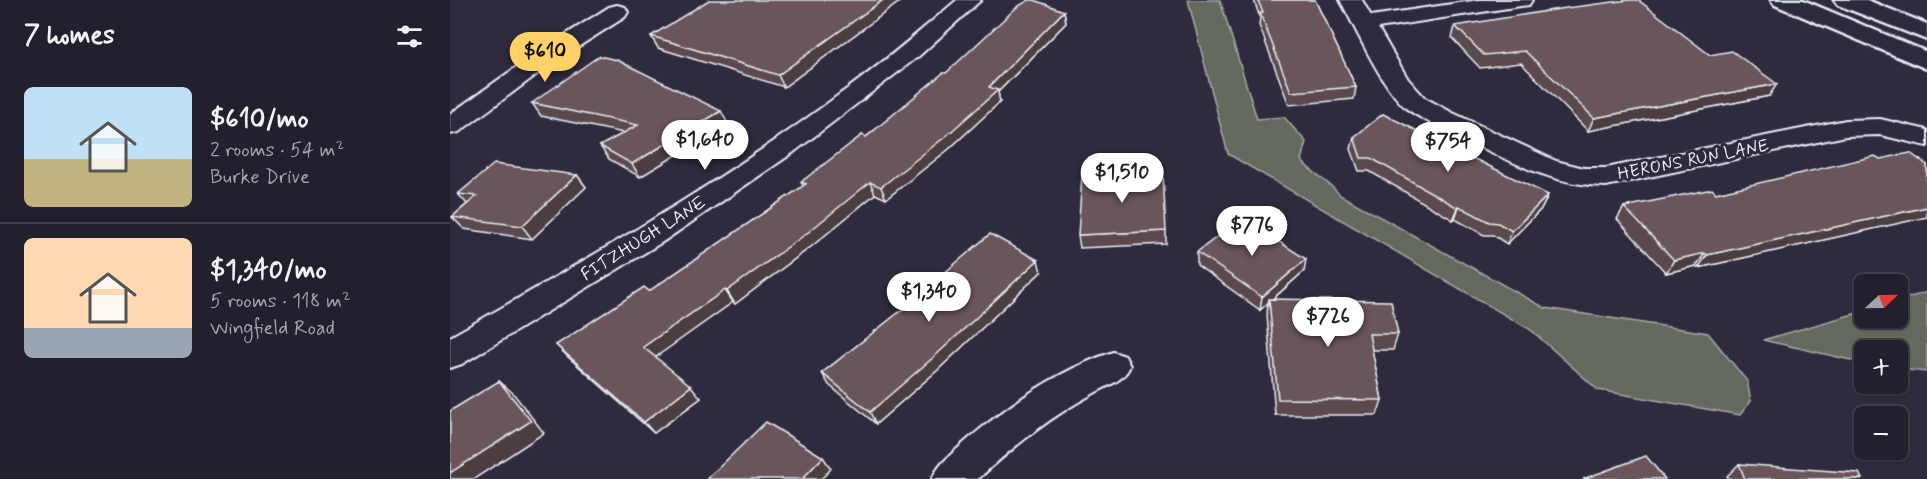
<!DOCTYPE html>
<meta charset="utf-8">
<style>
:root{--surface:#23202e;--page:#2b2836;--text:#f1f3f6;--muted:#a3a3aa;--line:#403e4a;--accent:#ffd166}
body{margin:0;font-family:Mynerve,sans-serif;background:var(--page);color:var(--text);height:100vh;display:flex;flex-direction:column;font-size:22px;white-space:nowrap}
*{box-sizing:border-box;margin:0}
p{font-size:20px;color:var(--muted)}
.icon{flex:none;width:33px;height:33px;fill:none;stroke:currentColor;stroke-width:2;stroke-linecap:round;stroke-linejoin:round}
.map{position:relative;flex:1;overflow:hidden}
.panel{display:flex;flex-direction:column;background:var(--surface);width:450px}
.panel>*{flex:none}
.needle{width:39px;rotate:68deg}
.buttons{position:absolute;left:1404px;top:274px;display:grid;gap:12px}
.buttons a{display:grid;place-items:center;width:54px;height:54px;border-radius:9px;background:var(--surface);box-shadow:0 2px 4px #0004,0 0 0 2px var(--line);font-size:30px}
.price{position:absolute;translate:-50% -51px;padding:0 14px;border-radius:21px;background:#fff;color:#222;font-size:20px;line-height:39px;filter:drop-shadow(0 2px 3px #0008)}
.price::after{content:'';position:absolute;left:50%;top:36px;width:18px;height:14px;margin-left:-9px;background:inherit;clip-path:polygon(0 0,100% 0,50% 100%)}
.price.current{background:var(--accent);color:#111}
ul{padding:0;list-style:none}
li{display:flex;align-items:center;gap:18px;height:150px;padding:0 24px}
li+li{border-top:2px solid var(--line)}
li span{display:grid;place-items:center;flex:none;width:168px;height:120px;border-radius:9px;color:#555}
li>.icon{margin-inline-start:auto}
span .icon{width:72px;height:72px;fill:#fffc;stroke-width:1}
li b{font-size:26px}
h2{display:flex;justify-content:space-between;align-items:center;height:72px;padding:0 24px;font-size:26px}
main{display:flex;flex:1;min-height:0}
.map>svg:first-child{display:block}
.green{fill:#63695b;stroke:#a6adaa;stroke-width:1.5}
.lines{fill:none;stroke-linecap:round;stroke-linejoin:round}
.street-casing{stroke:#e8f1f8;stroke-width:4}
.secondary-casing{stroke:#e8f1f8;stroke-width:5}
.street{fill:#2f2a3d;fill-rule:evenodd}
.secondary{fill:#2f2a3d;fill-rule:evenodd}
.wall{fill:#5c494d;stroke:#e8f1f8;stroke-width:1.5}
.shaded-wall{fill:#4b3c3f;stroke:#e8f1f8;stroke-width:1.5}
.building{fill:#6b555a;stroke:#e8f1f8;stroke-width:1.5}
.labels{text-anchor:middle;stroke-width:6;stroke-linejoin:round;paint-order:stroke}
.street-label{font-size:18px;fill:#e8f1f8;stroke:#2f2a3d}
</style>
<main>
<section class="panel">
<h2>7 homes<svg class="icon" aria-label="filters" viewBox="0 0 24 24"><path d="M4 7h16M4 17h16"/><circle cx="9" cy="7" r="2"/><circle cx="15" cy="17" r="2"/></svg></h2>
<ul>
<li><span style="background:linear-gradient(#bfe0f5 60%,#c2b280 0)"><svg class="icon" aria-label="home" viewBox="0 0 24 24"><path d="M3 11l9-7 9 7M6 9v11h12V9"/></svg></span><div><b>$610/mo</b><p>2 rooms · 54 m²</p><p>Burke Drive</p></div></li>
<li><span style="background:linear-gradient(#ffd9b3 75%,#9aa5b1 0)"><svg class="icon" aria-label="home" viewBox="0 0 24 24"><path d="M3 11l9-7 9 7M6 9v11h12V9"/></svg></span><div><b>$1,340/mo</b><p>5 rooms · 118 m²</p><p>Wingfield Road</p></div></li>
</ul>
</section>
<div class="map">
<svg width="1477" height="479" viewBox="0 0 1477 479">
<rect width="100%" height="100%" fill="#2f2a3d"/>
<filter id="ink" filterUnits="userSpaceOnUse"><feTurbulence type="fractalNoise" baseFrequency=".0167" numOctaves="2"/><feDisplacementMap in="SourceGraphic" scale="12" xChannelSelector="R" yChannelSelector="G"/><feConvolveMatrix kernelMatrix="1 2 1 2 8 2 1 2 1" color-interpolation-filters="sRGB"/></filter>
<g filter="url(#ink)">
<path class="green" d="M 738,0 L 770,0 L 807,119 L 834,117 L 856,142 L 851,160 C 862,174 879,181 890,195 L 1095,308 L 1258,333 L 1297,381 L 1301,401 L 1290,415 L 1148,390 L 1081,330 L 778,154 Z
M 1477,292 L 1477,372 L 1448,369 L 1448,351 L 1414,351 L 1414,363 L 1313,340 L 1414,311 L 1414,318 L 1448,318 L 1448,301 Z"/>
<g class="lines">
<g class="street-casing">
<path id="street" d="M 507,0 L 531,0 L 469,56 L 344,152 L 214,241 L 12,364 L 0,368 L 0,337 C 133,262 267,186 390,94 C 431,65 469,32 507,0 Z
M 890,0 L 912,0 L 921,16 L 1029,0 L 1082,0 L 1079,5 L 1071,6 L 928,28 L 958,79 L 975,98 L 1003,113 L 1106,161 L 1134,168 L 1156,168 L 1396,120 L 1430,119 L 1477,130 L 1477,146 L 1430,135 L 1396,136 L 1156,186 C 1104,186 1060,161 1014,139 C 996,130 974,121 957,109 C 931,87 907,30 890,0 Z
M 167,5 L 175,7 L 178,12 L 175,17 L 101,64 L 9,132 L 0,134 L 0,114 L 85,54 L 159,7 Z
M 663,352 L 675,356 L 680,366 C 674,380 661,384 648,391 C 601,416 568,443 528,479 L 482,479 C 489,463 502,454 515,442 C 558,405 609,370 663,352 Z"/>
</g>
<g class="secondary-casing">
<path id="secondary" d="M 1321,0 L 1353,0 L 1477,52 L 1477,69 L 1325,5 Z
M 1384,0 L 1417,0 L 1477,24 L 1477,40 L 1388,5 Z"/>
</g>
<use href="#street" class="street"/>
<use href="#secondary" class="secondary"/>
</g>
<path class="wall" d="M 452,0 L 334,87 L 208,48 L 201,36 Z
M 804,0 L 865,0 L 906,87 L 904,99 L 839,105 L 809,25 L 810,18 Z
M 614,11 L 616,23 L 548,92 L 550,102 L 499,149 L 436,199 L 425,194 L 362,246 L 285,304 L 283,302 L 205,357 L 251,398 L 204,433 L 118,357 L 106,345 L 199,291 L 353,186 L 351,182 L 416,137 L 496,73 Z
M 1005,26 L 1260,55 L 1319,96 L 1138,131 L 1071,63 L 1030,68 L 1002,38 Z
M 82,103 L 278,124 L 190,177 L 159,159 L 150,146 L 174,133 L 91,116 Z
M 904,137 L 1098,195 L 1092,208 L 1057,244 L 1043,235 L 1034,235 L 1005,219 L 1003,220 L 919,171 L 909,171 L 901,149 Z
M 1430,159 L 1477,165 L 1477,217 L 1248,268 L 1246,266 L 1216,273 L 1167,219 L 1174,207 L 1266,193 Z
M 127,175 L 136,187 L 82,239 L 14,229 L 2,217 L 17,204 L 8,194 Z
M 716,231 L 716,244 L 630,248 L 628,235 Z
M 747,252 L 854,271 L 822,300 L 948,334 L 943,350 L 922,350 L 932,400 L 927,415 L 825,415 L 817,315 L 818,303 L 810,310 L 747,265 Z
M 591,272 L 489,369 L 426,424 L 379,385 L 372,373 L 480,288 L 479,286 Z
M 1289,464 L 1412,479 L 1279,479 L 1277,476 Z"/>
<path class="shaded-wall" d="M 433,0 L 452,0 L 334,87 L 328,75 Z
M 614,11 L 616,23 L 548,92 L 550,102 L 499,149 L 436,199 L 431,187 L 539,87 Z
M 1327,84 L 1319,96 L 1138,131 L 1144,118 Z
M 271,111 L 278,124 L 190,177 L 182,164 Z
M 127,175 L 136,187 L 82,239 L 72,226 Z
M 420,182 L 425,194 L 362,246 L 285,304 L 277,291 Z
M 1098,195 L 1092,208 L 1057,244 L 1062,231 Z
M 1009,206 L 1005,219 L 1003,220 L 1008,208 Z
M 1477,207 L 1477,217 L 1248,268 L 1257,255 Z
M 1255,253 L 1246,266 L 1216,273 L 1224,260 Z
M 856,259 L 854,271 L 819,302 L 819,299 L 818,303 L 810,310 L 812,297 Z
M 588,260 L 591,272 L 489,369 L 426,424 L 420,412 Z
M 275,290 L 283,302 L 203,359 L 193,347 Z
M 49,381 L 63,393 L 94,433 L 24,479 L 0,479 L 0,473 Z
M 241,386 L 251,398 L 204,433 L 194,422 Z
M 373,457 L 381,469 L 371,479 L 352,479 Z"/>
<path class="building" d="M 259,0 L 433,0 L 328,75 L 201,36 Z
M 579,0 L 584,0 L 614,11 L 539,87 L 548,90 L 495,137 L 431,187 L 420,182 L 356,234 L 277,291 L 275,290 L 193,347 L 241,386 L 194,422 L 106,345 L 194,287 L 199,291 L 356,184 L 351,182 L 412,135 L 416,137 L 493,73 L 496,73 L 567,7 Z
M 808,0 L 865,0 L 906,87 L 841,92 L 810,13 L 813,13 Z
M 1179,0 L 1188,0 L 1260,55 L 1282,51 L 1327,84 L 1144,118 L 1075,51 L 1034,55 L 1005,26 L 1109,9 Z
M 149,56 L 167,60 L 271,111 L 182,164 L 150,146 L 188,125 L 82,103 Z
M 933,114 L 1098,195 L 1062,231 L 1048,223 L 1039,222 L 1009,206 L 1008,208 L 921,158 L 911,158 L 904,137 Z
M 1460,153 L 1477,165 L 1477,207 L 1257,255 L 1255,253 L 1224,260 L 1174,207 L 1262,189 L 1266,193 L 1425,156 L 1430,159 Z
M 44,164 L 127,175 L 72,226 L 2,217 L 27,196 L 8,194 Z
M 713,172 L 716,231 L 628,235 L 632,175 Z
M 792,218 L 856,259 L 812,297 L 747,252 Z
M 540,234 L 588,260 L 484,357 L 420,412 L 372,373 L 481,287 L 479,286 Z
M 819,299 L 941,301 L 948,334 L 919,334 L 932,400 L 828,399 Z
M 49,381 L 81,421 L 0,473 L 0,411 Z
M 316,422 L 373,457 L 352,479 L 257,479 Z
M 1196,456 L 1215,479 L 1133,479 Z
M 1289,464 L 1409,473 L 1412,479 L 1295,479 Z"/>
</g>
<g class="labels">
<g class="street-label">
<text transform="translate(1243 159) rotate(-11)" y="6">HERONS RUN LANE</text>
<text transform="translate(193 238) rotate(-32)" y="6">FITZHUGH LANE</text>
</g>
</g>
</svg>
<div class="buttons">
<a><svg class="needle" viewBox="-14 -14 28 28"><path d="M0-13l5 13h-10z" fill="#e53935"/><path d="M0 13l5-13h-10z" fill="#a3a3aa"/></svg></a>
<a>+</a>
<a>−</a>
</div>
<b class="price current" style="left:95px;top:83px">$610</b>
<b class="price" style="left:255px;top:171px">$1,640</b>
<b class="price" style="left:998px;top:173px">$754</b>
<b class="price" style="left:672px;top:204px">$1,510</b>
<b class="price" style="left:802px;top:257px">$776</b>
<b class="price" style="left:479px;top:323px">$1,340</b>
<b class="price" style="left:878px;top:348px">$726</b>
</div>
</main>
